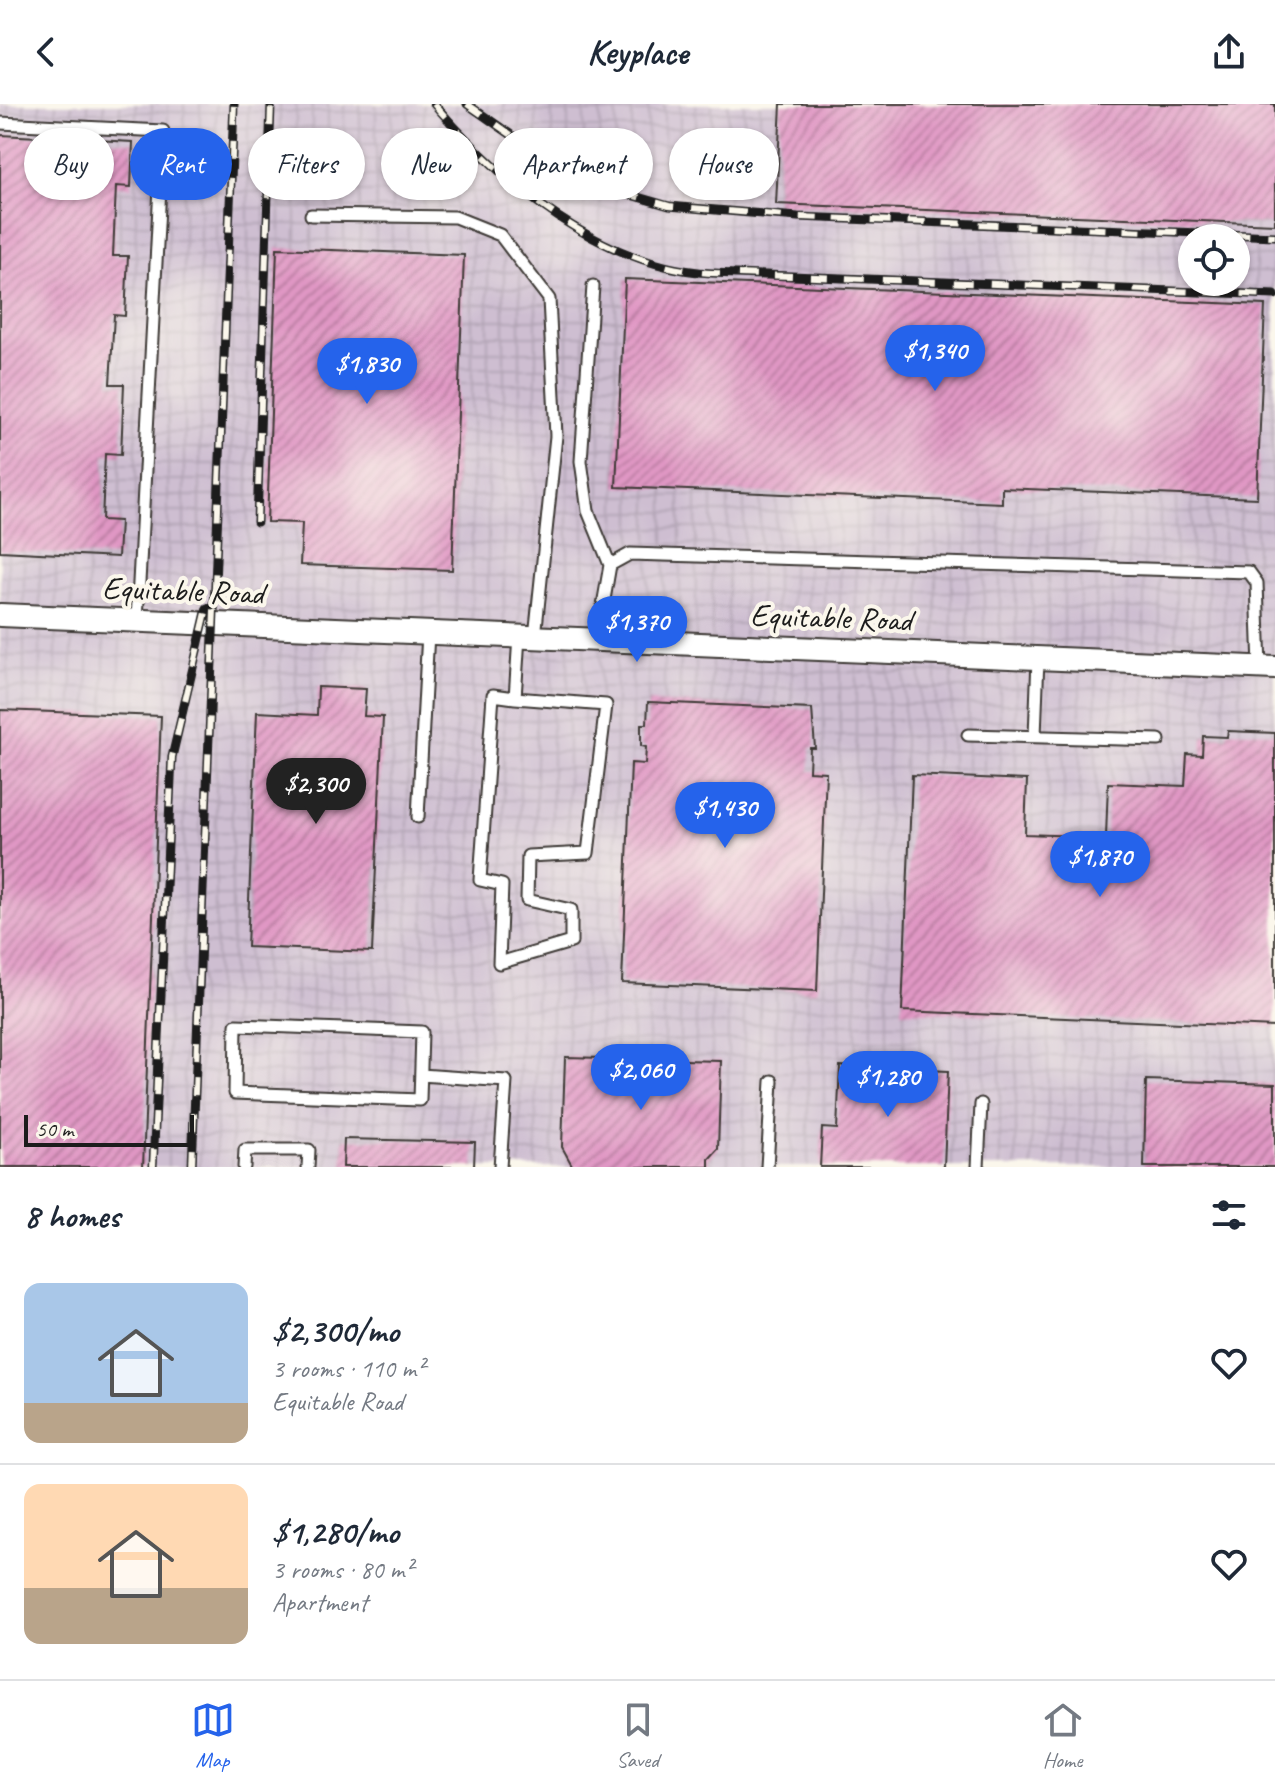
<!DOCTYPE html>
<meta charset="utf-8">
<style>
:root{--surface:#fff;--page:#f2f2f3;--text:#1f2937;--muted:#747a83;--line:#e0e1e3;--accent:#2563eb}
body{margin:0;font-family:Caveat,sans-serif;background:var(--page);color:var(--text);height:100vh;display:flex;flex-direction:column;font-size:30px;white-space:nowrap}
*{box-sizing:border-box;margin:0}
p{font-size:26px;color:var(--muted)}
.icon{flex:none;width:44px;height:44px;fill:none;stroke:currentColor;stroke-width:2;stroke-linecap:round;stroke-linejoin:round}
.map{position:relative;height:1063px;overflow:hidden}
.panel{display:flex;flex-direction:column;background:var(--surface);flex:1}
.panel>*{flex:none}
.banner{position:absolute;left:24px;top:24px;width:800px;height:72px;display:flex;gap:16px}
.buttons{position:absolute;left:1178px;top:120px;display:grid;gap:16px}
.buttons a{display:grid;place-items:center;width:72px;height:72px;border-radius:50%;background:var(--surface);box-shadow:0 2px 6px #0004;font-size:40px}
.scale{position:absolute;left:24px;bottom:20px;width:170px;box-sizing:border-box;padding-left:8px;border:4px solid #1c1c1c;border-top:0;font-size:22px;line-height:28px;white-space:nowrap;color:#1c1c1c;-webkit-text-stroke:6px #fbf7ec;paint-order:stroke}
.price{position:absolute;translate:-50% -68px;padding:0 18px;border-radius:28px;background:var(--accent);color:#fff;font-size:26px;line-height:52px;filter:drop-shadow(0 2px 4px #0008)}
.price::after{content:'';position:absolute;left:50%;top:48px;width:24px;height:18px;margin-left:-12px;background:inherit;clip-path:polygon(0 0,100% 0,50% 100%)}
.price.current{background:#222;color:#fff}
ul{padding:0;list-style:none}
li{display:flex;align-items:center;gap:24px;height:200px;padding:0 24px}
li+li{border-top:2px solid var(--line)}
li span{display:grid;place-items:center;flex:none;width:224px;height:160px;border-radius:16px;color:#555}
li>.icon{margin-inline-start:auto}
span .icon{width:96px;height:96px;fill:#fffc;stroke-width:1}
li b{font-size:34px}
h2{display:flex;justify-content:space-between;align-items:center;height:96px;padding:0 24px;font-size:34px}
.chip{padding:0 28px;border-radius:36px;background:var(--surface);box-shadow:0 2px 6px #0004;font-size:28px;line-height:72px}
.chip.current{background:var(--accent);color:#fff}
header{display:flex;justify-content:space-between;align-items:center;height:104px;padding:0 24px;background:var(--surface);font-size:36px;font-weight:800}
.dock{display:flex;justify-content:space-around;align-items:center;height:112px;border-top:2px solid var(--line);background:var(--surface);font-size:22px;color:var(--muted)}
.dock a{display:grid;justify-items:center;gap:4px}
.dock .current{color:var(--accent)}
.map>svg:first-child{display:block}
.industrial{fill:url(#industrial-grid);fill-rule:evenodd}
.building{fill:url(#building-hatch)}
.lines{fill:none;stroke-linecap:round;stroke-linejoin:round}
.lane-casing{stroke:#3c3934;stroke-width:15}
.street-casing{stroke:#3c3934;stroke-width:26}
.lane{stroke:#fff;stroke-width:11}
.street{stroke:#fff;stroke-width:22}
.rail-casing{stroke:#1c1c1c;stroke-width:9}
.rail{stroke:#fbf7ec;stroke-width:6;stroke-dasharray:18;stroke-linecap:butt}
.labels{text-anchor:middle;stroke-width:8;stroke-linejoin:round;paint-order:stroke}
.street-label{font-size:32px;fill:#1c1c1c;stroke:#fbf7ec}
</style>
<header><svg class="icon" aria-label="back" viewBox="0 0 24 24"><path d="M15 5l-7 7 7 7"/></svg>Keyplace<svg class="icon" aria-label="share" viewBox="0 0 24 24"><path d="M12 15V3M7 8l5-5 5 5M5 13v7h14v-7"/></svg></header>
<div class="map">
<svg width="1275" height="1063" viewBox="0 0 1275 1063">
<defs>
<pattern id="industrial-grid" width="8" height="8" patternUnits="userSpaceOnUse" patternTransform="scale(2)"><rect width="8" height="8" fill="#cebed1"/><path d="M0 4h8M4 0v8" fill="none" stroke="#b0a3b3"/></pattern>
<pattern id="building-hatch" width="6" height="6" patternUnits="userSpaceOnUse" patternTransform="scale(2)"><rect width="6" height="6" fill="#e097c4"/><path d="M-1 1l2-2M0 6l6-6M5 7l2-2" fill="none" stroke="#b57a9e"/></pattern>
</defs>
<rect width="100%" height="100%" fill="#fbf7ec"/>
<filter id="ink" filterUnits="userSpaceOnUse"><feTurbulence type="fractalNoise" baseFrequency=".0125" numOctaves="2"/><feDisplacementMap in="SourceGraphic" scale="16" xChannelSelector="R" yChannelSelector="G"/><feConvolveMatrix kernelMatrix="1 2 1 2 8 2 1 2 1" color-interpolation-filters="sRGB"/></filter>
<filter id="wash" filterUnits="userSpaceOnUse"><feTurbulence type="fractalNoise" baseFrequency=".006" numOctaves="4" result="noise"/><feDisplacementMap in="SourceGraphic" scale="32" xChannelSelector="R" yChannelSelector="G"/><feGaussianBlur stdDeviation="1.8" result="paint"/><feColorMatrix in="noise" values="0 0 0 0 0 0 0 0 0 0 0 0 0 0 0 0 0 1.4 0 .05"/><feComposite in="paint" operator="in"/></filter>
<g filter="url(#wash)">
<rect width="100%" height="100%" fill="#f4dbbe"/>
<path class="industrial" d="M 0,0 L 1275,0 L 1275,1063 L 0,1063 ZM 1192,134 L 1236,134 L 1236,178 L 1192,178 Z"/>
<g id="blocks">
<path class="building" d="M 781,0 L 1275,0 L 1275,120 L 776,100 Z
M 0,31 L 133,38 L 131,83 L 116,82 L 113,152 L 128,152 L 125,212 L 114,211 L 110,280 L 124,280 L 121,351 L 105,350 L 102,416 L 120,417 L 118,453 L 0,447 Z
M 277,144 L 464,151 L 452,466 L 300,461 L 302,419 L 267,418 Z
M 625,175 L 1265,201 L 1257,394 L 1002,384 L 1002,399 L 616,383 Z
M 318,583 L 366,585 L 364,612 L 383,613 L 372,848 L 247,843 L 257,608 L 317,611 Z
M 648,598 L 812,605 L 815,644 L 810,644 L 809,667 L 826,668 L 817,887 L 622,879 L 631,659 L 645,660 L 646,643 L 641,642 L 641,620 L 647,620 Z
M 0,606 L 161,612 L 143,1063 L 0,1063 Z
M 1228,627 L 1275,629 L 1275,923 L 902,907 L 912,671 L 1027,676 L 1025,730 L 1106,733 L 1108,679 L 1185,682 L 1187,650 L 1202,651 L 1203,632 L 1227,633 Z
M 565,953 L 721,957 L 718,1045 L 709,1055 L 709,1063 L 573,1063 L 562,1043 Z
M 840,962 L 948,967 L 944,1063 L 820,1063 L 822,1024 L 837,1025 Z
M 1146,976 L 1275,980 L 1275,1063 L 1144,1063 Z
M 344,1035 L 475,1038 L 474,1063 L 343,1063 Z"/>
</g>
</g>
<g filter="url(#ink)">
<use href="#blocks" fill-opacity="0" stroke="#3c3934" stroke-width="2"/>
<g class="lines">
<g class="lane-casing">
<path id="lane" d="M 0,19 L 163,27 L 137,516
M 311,111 L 455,113 L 500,131 L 549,195 L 556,332 L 535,533
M 593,182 L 581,357 L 588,407 L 610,461
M 597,536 L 610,461 L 630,450 L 1249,468 L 1257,479 L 1260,564
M 515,594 L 606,601 L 588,749 L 528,752 L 527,796 L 571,806 L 571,838 L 499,859 L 502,781 L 480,776 L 493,591 L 515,594 L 519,532
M 968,631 L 1159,636
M 1035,632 L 1038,554
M 418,713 L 428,529
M 236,921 L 422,928 L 420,996 L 235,989 Z
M 421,971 L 506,977 L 500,1063
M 244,1063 L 245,1046 L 309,1046 L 308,1063
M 767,1063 L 772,977
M 978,1063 L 981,1000"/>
</g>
<g class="street-casing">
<path id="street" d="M 0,511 L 1275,564"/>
</g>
<use href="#lane" class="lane"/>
<use href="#street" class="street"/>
<g class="rail-casing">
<path id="rail" d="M 434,0 C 502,79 602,164 712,169 L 1275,191
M 467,0 L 556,62 L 589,79 L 669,102 L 798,113 L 1275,132
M 257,418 L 271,0
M 153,1063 L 172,653 L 207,504
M 192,1063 L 234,0"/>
</g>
<use href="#rail" class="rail"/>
</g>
</g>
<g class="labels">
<g class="street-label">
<text transform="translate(183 486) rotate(2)" y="11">Equitable Road</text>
<text transform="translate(831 513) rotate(2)" y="11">Equitable Road</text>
</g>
</g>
</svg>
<div class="buttons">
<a><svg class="icon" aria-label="locate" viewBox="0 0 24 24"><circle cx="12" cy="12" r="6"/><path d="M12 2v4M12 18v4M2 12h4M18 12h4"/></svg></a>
</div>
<div class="scale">50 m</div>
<b class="price" style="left:935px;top:289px">$1,340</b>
<b class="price" style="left:367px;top:302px">$1,830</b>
<b class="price" style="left:637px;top:560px">$1,370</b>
<b class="price current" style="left:316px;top:722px">$2,300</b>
<b class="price" style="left:725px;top:746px">$1,430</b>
<b class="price" style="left:1100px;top:795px">$1,870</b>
<b class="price" style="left:641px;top:1008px">$2,060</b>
<b class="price" style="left:888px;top:1015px">$1,280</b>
<div class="banner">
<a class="chip">Buy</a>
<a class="chip current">Rent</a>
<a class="chip">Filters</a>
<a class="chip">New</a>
<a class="chip">Apartment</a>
<a class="chip">House</a>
</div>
</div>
<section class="panel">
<h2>8 homes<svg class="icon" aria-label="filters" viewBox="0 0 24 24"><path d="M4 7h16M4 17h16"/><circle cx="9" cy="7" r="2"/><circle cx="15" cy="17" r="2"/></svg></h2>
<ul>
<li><span style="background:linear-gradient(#a9c7e8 75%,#b9a48a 0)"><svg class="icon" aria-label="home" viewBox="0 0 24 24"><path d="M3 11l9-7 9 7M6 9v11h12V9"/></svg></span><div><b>$2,300/mo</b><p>3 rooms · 110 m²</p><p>Equitable Road</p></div><svg class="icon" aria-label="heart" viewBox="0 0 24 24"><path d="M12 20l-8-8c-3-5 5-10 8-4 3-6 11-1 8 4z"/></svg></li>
<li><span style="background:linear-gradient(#ffd9b3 65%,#b9a48a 0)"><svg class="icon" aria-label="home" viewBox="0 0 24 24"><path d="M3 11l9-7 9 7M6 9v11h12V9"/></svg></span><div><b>$1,280/mo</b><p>3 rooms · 80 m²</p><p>Apartment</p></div><svg class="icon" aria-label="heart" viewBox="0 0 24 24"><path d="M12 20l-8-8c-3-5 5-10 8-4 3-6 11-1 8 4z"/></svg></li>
</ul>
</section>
<nav class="dock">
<a class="current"><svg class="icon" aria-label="map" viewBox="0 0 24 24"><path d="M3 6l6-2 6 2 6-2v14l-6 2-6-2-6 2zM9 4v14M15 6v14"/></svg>Map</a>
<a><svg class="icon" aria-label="saved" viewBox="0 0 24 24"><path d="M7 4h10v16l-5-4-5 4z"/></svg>Saved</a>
<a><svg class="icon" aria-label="home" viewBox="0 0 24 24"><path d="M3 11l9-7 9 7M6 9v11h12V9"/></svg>Home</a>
</nav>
